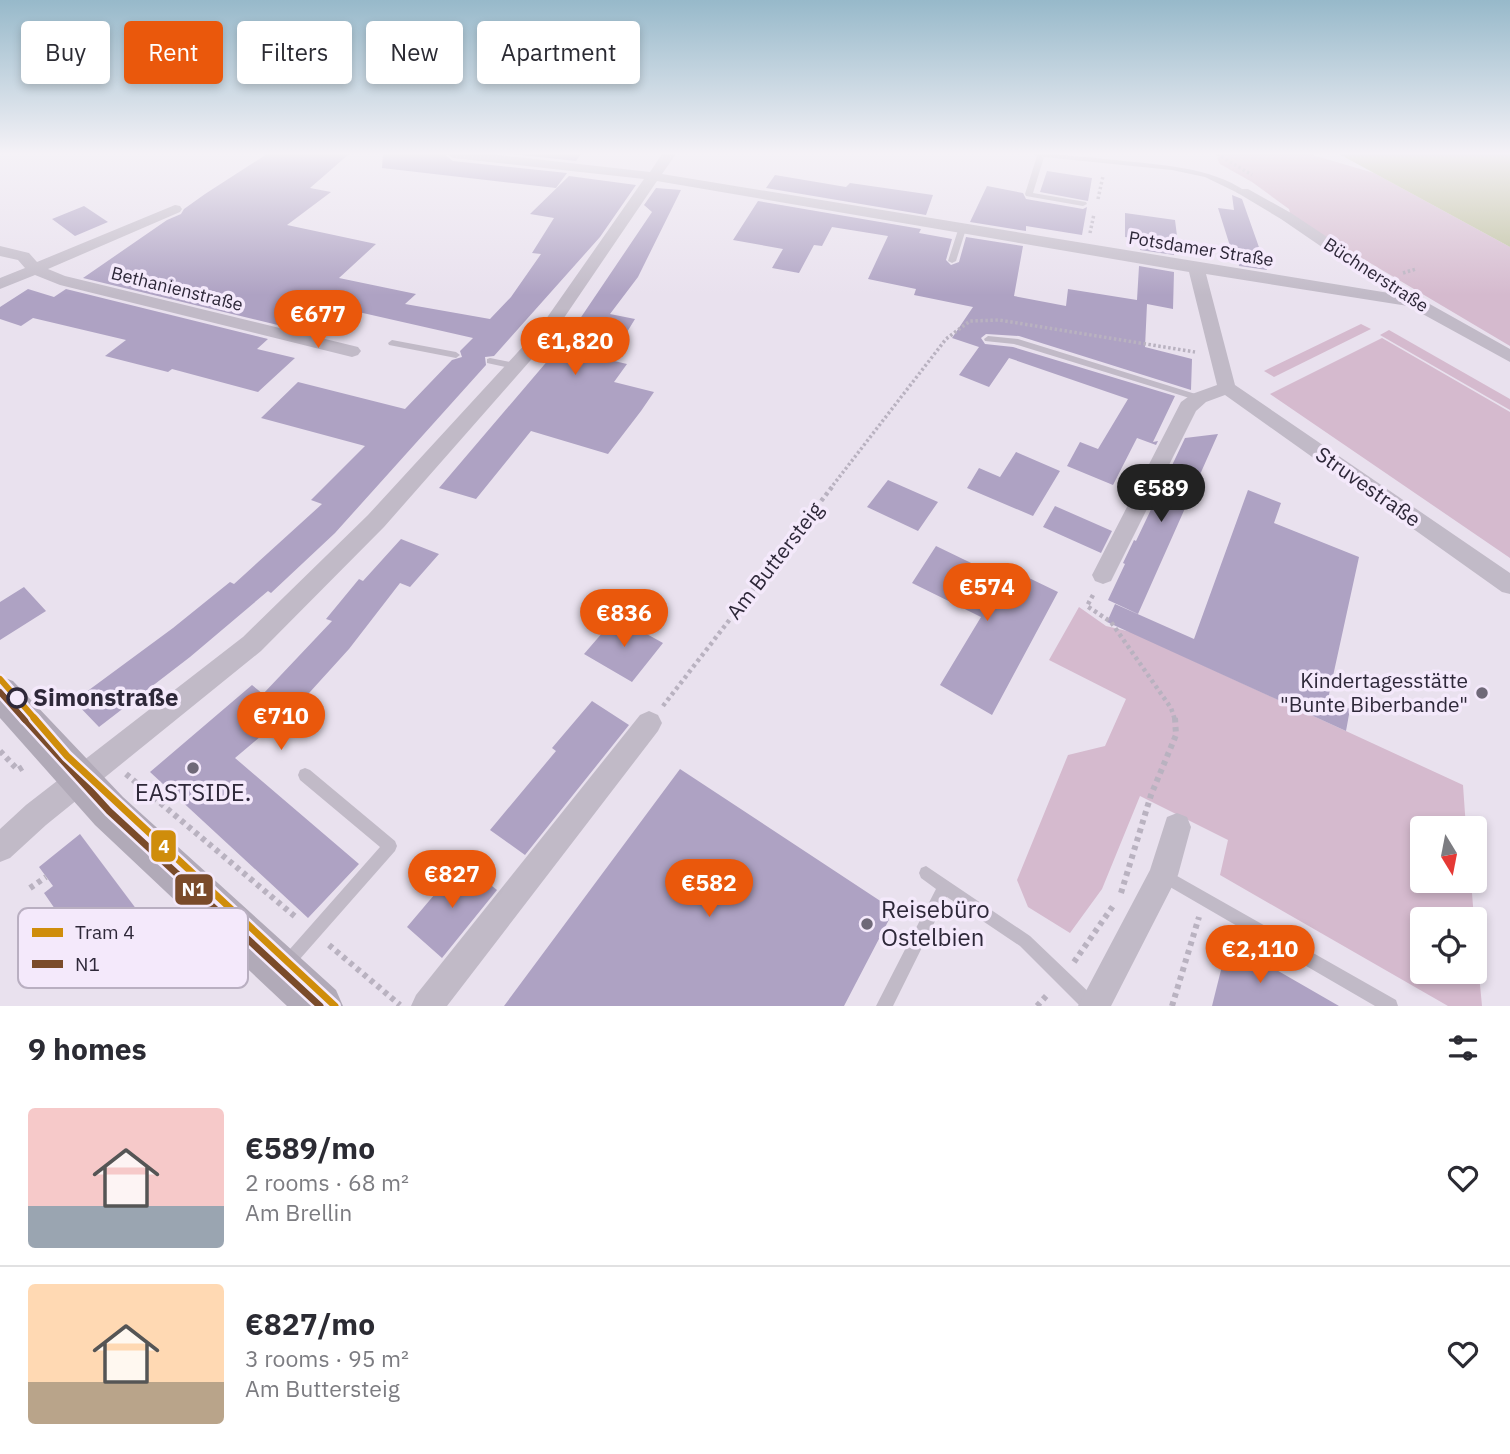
<!DOCTYPE html>
<meta charset="utf-8">
<style>
:root{--surface:#fff;--page:#f2f2f3;--text:#2b2b33;--muted:#7c7c81;--line:#e1e1e2;--accent:#ea580c}
body{margin:0;font-family:"IBM Plex Sans",sans-serif;background:var(--page);color:var(--text);height:100vh;display:flex;flex-direction:column;font-size:26px;white-space:nowrap}
*{box-sizing:border-box;margin:0}
p{font-size:23px;color:var(--muted)}
.icon{flex:none;width:38px;height:38px;fill:none;stroke:currentColor;stroke-width:2;stroke-linecap:round;stroke-linejoin:round}
.map{position:relative;height:1006px;overflow:hidden}
.panel{display:flex;flex-direction:column;background:var(--surface);flex:1}
.panel>*{flex:none}
.hud{position:absolute;left:21px;top:21px;width:700px;height:63px;display:flex;gap:14px}
.needle{width:46px;rotate:170deg}
.buttons{position:absolute;left:1410px;top:816px;display:grid;gap:14px}
.buttons a{display:grid;place-items:center;width:77px;height:77px;border-radius:7px;background:var(--surface);box-shadow:0 4px 10px #0003;font-size:35px}
.price{position:absolute;translate:-50% -60px;padding:0 16px;border-radius:24px;background:var(--accent);color:#fff;font-size:23px;line-height:46px;filter:drop-shadow(0 2px 4px #0008)}
.price::after{content:'';position:absolute;left:50%;top:42px;width:21px;height:16px;margin-left:-10px;background:inherit;clip-path:polygon(0 0,100% 0,50% 100%)}
.price.active{background:#222;color:#fff}
ul{padding:0;list-style:none}
li{display:flex;align-items:center;gap:21px;height:175px;padding:0 28px}
li+li{border-top:2px solid var(--line)}
li span{display:grid;place-items:center;flex:none;width:196px;height:140px;border-radius:7px;color:#555}
li>.icon{margin-inline-start:auto}
span .icon{width:84px;height:84px;fill:#fffc;stroke-width:1}
li b{font-size:30px}
h2{display:flex;justify-content:space-between;align-items:center;height:84px;padding:0 28px;font-size:30px}
.chip{padding:0 24px;border-radius:7px;background:var(--surface);box-shadow:0 4px 10px #0003;font-size:24px;line-height:63px}
.chip.active{background:var(--accent);color:#fff}
.map>svg:first-child{display:block}
.green{fill:#d5bace}
.water{fill:#bec09c}
.building{fill:#aea2c3}
.lines{fill:none;stroke-linecap:round;stroke-linejoin:round}
.path-far2{stroke:#b9b2c0;stroke-width:3.5;stroke-dasharray:2.5 2.5;stroke-linecap:butt}
.path-far1{stroke:#b9b2c0;stroke-width:4.5;stroke-dasharray:3.5 3.5;stroke-linecap:butt}
.path{stroke:#b9b2c0;stroke-width:6;stroke-dasharray:4.5 4.5;stroke-linecap:butt}
.service{fill:#c1bac7;fill-rule:evenodd}
.minor{fill:#c1bac7;fill-rule:evenodd}
.secondary{fill:#b1aab8;fill-rule:evenodd}
.bus-1-far1-casing{stroke:#f4e9fb;stroke-width:11}
.bus-1-casing{stroke:#f4e9fb;stroke-width:12}
.bus-1-far1{stroke:#7a4b2a;stroke-width:6}
.bus-1{stroke:#7a4b2a;stroke-width:7}
.tram-1-far1-casing{stroke:#f4e9fb;stroke-width:11}
.tram-1-casing{stroke:#f4e9fb;stroke-width:12}
.tram-1-far1{stroke:#cf8d0b;stroke-width:6}
.tram-1{stroke:#cf8d0b;stroke-width:7}
.poi-dot{fill:#6f6978;stroke:#f4e9fb;stroke-width:2.5}
.stop-dot{fill:#f4e9fb;stroke:#2e2839;stroke-width:3.5}
.labels{text-anchor:middle;stroke-width:7;stroke-linejoin:round;paint-order:stroke}
.far-street-label{font-size:18px;fill:#2e2839;stroke:#f4e9fb}
.street-label{font-size:21px;fill:#2e2839;stroke:#f4e9fb}
.poi-label{font-size:21px;fill:#2e2839;stroke:#f4e9fb;text-anchor:end}
.near-stop-label{font-size:24px;font-weight:bold;fill:#2e2839;stroke:#f4e9fb;text-anchor:start}
.near-poi-label{font-size:24px;fill:#2e2839;stroke:#f4e9fb}
.key{fill:#f4e9fb;stroke:#b9afc1;stroke-width:2}
.key-label{font-size:19px;fill:#2e2839}
.line-badge{stroke:#f4e9fb;stroke-width:2.5}
.badge-label{font-size:19px;text-anchor:middle;font-weight:bold;fill:#fff}
</style>
<div class="map">
<svg width="1510" height="1006" viewBox="0 0 1510 1006">
<rect width="100%" height="100%" fill="#e9e1ee"/>
<path class="green" d="M 1221,154 L 1309,154 L 1374,173 L 1510,247 L 1510,346 L 1291,216 L 1289,209 L 1252,182 L 1220,164 L 1217,158 Z
M 1361,324 L 1371,329 L 1274,377 L 1264,371 Z
M 1389,330 L 1510,399 L 1510,410 L 1380,335 Z
M 1382,338 L 1510,412 L 1510,558 L 1270,394 Z
M 1079,607 L 1106,626 L 1131,632 L 1463,785 L 1466,828 L 1423,828 L 1423,880 L 1471,880 L 1474,919 L 1423,919 L 1423,971 L 1475,971 L 1475,931 L 1482,1006 L 1448,1006 L 1220,875 L 1228,840 L 1140,796 L 1102,889 L 1070,933 L 1028,907 L 1017,880 L 1068,755 L 1105,746 L 1126,699 L 1049,660 Z"/>
<path class="water" d="M 1339,154 L 1510,154 L 1510,247 Z"/>
<path class="building" d="M 267,154 L 349,154 L 310,188 L 331,192 L 287,225 L 376,244 L 339,278 L 416,294 L 405,304 L 490,319 L 511,297 L 541,254 L 532,253 L 554,218 L 530,214 L 569,176 L 636,185 L 600,237 L 494,356 L 485,357 L 486,365 L 335,533 L 271,593 L 268,591 L 190,657 L 99,727 L 74,701 L 173,628 L 230,582 L 234,584 L 322,504 L 311,500 L 365,446 L 261,418 L 298,382 L 405,409 L 452,360 L 462,357 L 460,351 L 473,338 L 310,301 L 282,326 L 83,278 L 167,220 L 181,214 L 184,209 L 205,194 Z
M 383,154 L 444,154 L 453,161 L 567,173 L 556,188 L 382,168 Z
M 512,154 L 581,154 L 576,161 Z
M 1047,171 L 1092,178 L 1088,201 L 1040,192 Z
M 775,175 L 846,187 L 850,183 L 933,195 L 926,215 L 766,188 Z
M 987,186 L 1023,193 L 1026,199 L 1083,209 L 1087,207 L 1082,235 L 1026,226 L 1026,231 L 970,222 Z
M 656,188 L 681,190 L 638,277 L 610,314 L 635,319 L 610,360 L 627,364 L 614,382 L 654,392 L 641,411 L 608,454 L 531,431 L 476,499 L 439,488 L 567,338 L 652,212 L 644,205 Z
M 1232,195 L 1242,199 L 1267,270 L 1239,266 L 1237,247 L 1230,246 L 1218,208 L 1234,210 Z
M 758,201 L 921,229 L 919,233 L 952,239 L 946,260 L 951,265 L 959,262 L 966,237 L 1023,246 L 1014,296 L 1066,306 L 1068,289 L 1137,300 L 1139,266 L 1174,272 L 1173,309 L 1147,304 L 1145,347 L 1192,359 L 1191,390 L 1019,336 L 986,334 L 981,338 L 985,344 L 1013,347 L 1175,396 L 1153,442 L 1158,441 L 1156,445 L 1137,438 L 1113,485 L 1067,466 L 1080,442 L 1098,449 L 1128,399 L 1009,358 L 989,387 L 959,375 L 979,347 L 952,338 L 973,307 L 914,295 L 916,289 L 868,279 L 888,236 L 832,227 L 822,246 L 814,245 L 799,273 L 772,268 L 783,249 L 733,240 Z
M 84,206 L 108,222 L 75,236 L 52,219 Z
M 1125,213 L 1175,220 L 1178,244 L 1174,244 L 1174,255 L 1140,250 L 1141,239 L 1125,237 Z
M 28,289 L 54,297 L 66,289 L 268,339 L 257,349 L 295,358 L 258,392 L 172,369 L 168,372 L 105,356 L 126,340 L 33,318 L 21,326 L 0,319 L 0,307 Z
M 1218,434 L 1138,614 L 1108,600 L 1125,564 L 1123,563 L 1134,540 L 1136,541 L 1185,438 Z
M 1016,452 L 1060,471 L 1033,516 L 967,488 L 979,468 L 1000,477 Z
M 888,480 L 938,502 L 918,531 L 867,507 Z
M 1248,490 L 1281,503 L 1274,523 L 1359,557 L 1328,699 L 1350,709 L 1346,731 L 1107,622 L 1115,604 L 1194,639 Z
M 1055,506 L 1112,531 L 1101,553 L 1043,527 Z
M 401,539 L 439,554 L 410,587 L 400,583 L 349,649 L 300,703 L 235,758 L 359,864 L 308,918 L 150,772 L 252,685 L 263,694 L 332,621 L 326,619 L 359,579 L 363,581 Z
M 936,546 L 996,575 L 1002,565 L 1058,592 L 992,715 L 940,685 L 981,617 L 912,583 Z
M 24,587 L 46,611 L 0,640 L 0,602 Z
M 616,617 L 663,643 L 632,682 L 584,654 Z
M 592,701 L 629,725 L 525,855 L 490,830 L 556,751 L 552,748 Z
M 680,769 L 894,910 L 844,1006 L 504,1006 Z
M 80,834 L 155,934 L 103,979 L 44,893 L 53,886 L 39,867 Z
M 462,862 L 497,890 L 442,958 L 407,927 Z
M 1228,942 L 1339,1006 L 1212,1006 Z"/>
<g class="lines">
<path class="path-far2" d="M 1217,154 L 1252,175
M 1098,199 L 1103,176
M 1090,233 L 1094,214
M 1403,273 L 1416,269
M 830,489 L 946,339 L 970,321 L 999,320 L 1195,352"/>
<path class="path-far1" d="M 1093,595 L 1087,606 L 1111,622 L 1171,708 L 1175,720
M 663,706 L 832,487"/>
<path class="path" d="M 0,751 L 18,770 L 26,765
M 126,774 L 298,919
M 30,888 L 46,877
M 1121,893 L 1151,795 L 1176,735 L 1175,718
M 329,945 L 400,1005
M 1074,962 L 1113,906
M 1037,1006 L 1049,993
M 1172,1006 L 1199,917"/>
<path class="service" d="M 1033,154 C 1060,154 1087,157 1115,160 C 1159,165 1209,166 1247,192 L 1240,194 L 1205,177 L 1172,170 L 1044,157 L 1033,193 L 1086,202 L 1087,204 L 1083,206 L 1026,196 L 1025,194 L 1037,156 Z
M 959,227 L 966,229 L 956,261 L 952,263 L 948,261 Z
M 988,336 L 1018,339 L 1202,396 L 1204,398 L 1199,401 L 1196,400 L 1014,344 L 985,341 L 984,339 Z
M 392,340 L 456,352 L 460,355 L 456,358 L 389,345 L 388,343 Z
M 490,358 L 515,363 L 519,366 L 515,369 L 487,363 L 487,359 Z
M 305,768 L 310,770 L 395,841 L 397,846 L 395,851 L 292,968 L 287,971 L 282,968 L 279,963 L 282,958 L 380,847 L 300,780 L 298,775 L 300,770 Z
M 926,866 L 1030,936 L 1097,1000 L 1099,1006 L 1080,1006 L 1020,946 L 947,897 L 893,1006 L 876,1006 L 936,889 L 921,878 L 919,873 L 921,868 Z
M 1163,868 L 1396,1000 L 1398,1006 L 1375,1006 L 1158,880 L 1156,875 L 1158,870 Z"/>
<path class="minor" d="M 446,154 L 489,154 L 650,172 L 662,154 L 676,154 L 662,174 L 1389,293 L 1281,219 L 1236,192 L 1238,189 L 1248,189 L 1291,213 L 1419,298 L 1510,349 L 1510,362 L 1408,306 L 1206,274 L 1235,385 L 1510,573 L 1510,594 L 1502,592 L 1225,395 L 1206,402 L 1196,411 L 1111,581 L 1103,584 L 1095,581 L 1092,575 L 1181,402 L 1192,394 L 1217,385 L 1189,272 L 657,181 L 551,337 L 384,527 L 261,651 L 46,825 L 10,858 L 0,862 L 0,829 L 26,805 L 243,637 L 368,515 L 539,329 L 644,179 L 453,158 Z
M 175,205 L 180,206 L 182,209 L 180,212 L 48,269 L 65,276 L 358,347 L 361,351 L 358,355 L 352,357 L 60,285 L 35,275 L 0,289 L 0,278 L 25,268 L 18,260 L 0,256 L 0,246 L 29,253 L 37,262 Z
M 649,711 L 658,715 L 662,723 L 658,731 L 447,1006 L 411,1006 L 416,995 L 640,715 Z
M 1177,813 L 1187,817 L 1191,827 L 1178,875 L 1111,1006 L 1078,1006 L 1150,870 L 1167,817 Z"/>
<path class="secondary" d="M 0,676 L 13,681 L 123,797 L 336,990 L 343,1006 L 287,1006 L 95,825 L 0,718 Z"/>
<g class="bus-1-far1-casing">
<path id="bus-1-far1" d="M 0,692 L 25,720"/>
</g>
<g class="bus-1-casing">
<path id="bus-1" d="M 24,718 L 109,811 L 320,1006"/>
</g>
<use href="#bus-1-far1" class="bus-1-far1"/>
<use href="#bus-1" class="bus-1"/>
<g class="tram-1-far1-casing">
<path id="tram-1-far1" d="M 0,679 L 36,720"/>
</g>
<g class="tram-1-casing">
<path id="tram-1" d="M 34,718 L 67,756 L 335,1006"/>
</g>
<use href="#tram-1-far1" class="tram-1-far1"/>
<use href="#tram-1" class="tram-1"/>
</g>
<linearGradient id="sky" x2="0" y2="1"><stop stop-color="#97b9ca"/><stop offset="0.52" stop-color="#f5f2f7"/><stop offset="1" stop-color="#f5f2f7" stop-opacity="0"/></linearGradient>
<rect width="1510" height="295" fill="url(#sky)"/>
<g class="poi-dot">
<circle cx="1482" cy="693" r="7"/>
<circle cx="193" cy="768" r="7"/>
<circle cx="867" cy="924" r="7"/>
</g>
<circle class="stop-dot" cx="17" cy="698" r="9"/>
<g class="labels">
<g class="far-street-label">
<text transform="translate(1201 249) rotate(9)" y="6">Potsdamer Straße</text>
<text transform="translate(1376 275) rotate(33)" y="6">Büchnerstraße</text>
<text transform="translate(177 289) rotate(14)" y="6">Bethanienstraße</text>
</g>
<g class="street-label">
<text transform="translate(1368 487) rotate(35)" y="7">Struvestraße</text>
<text transform="translate(775 561) rotate(-52)" y="7">Am Buttersteig</text>
</g>
<g class="poi-label">
<text x="1468" y="688">Kindertagesstätte<tspan x="1468" dy="24">"Bunte Biberbande"</tspan></text>
</g>
<g class="near-stop-label">
<text x="33" y="706">Simonstraße</text>
</g>
<g class="near-poi-label">
<text x="193" y="801">EASTSIDE.</text>
<text x="881" y="918" text-anchor="start">Reisebüro<tspan x="881" dy="28">Ostelbien</tspan></text>
</g>
</g>
<rect x="18" y="908" width="230" height="80" rx="10" class="key"/>
<rect x="32" y="928" width="31" height="9" fill="#cf8d0b"/>
<rect x="32" y="960" width="31" height="8" fill="#7a4b2a"/>
<g class="key-label">
<text x="75" y="939">Tram 4</text>
<text x="75" y="971">N1</text>
</g>
<g class="line-badge">
<rect x="150" y="829" width="27" height="34" rx="7" fill="#cf8d0b"/>
<rect x="174" y="873" width="40" height="33" rx="7" fill="#7a4b2a"/>
</g>
<g class="badge-label">
<text x="164" y="853">4</text>
<text x="194" y="896">N1</text>
</g>
</svg>
<div class="buttons">
<a><svg class="needle" viewBox="-14 -14 28 28"><path d="M0-13l5 13h-10z" fill="#e53935"/><path d="M0 13l5-13h-10z" fill="#7c7c81"/></svg></a>
<a><svg class="icon" aria-label="locate" viewBox="0 0 24 24"><circle cx="12" cy="12" r="6"/><path d="M12 2v4M12 18v4M2 12h4M18 12h4"/></svg></a>
</div>
<b class="price" style="left:318px;top:350px">€677</b>
<b class="price" style="left:575px;top:377px">€1,820</b>
<b class="price active" style="left:1161px;top:524px">€589</b>
<b class="price" style="left:987px;top:623px">€574</b>
<b class="price" style="left:624px;top:649px">€836</b>
<b class="price" style="left:281px;top:752px">€710</b>
<b class="price" style="left:452px;top:910px">€827</b>
<b class="price" style="left:709px;top:919px">€582</b>
<b class="price" style="left:1260px;top:985px">€2,110</b>
<div class="hud">
<a class="chip">Buy</a>
<a class="chip active">Rent</a>
<a class="chip">Filters</a>
<a class="chip">New</a>
<a class="chip">Apartment</a>
</div>
</div>
<section class="panel">
<h2>9 homes<svg class="icon" aria-label="filters" viewBox="0 0 24 24"><path d="M4 7h16M4 17h16"/><circle cx="9" cy="7" r="2"/><circle cx="15" cy="17" r="2"/></svg></h2>
<ul>
<li><span style="background:linear-gradient(#f6c9c9 70%,#9aa5b1 0)"><svg class="icon" aria-label="home" viewBox="0 0 24 24"><path d="M3 11l9-7 9 7M6 9v11h12V9"/></svg></span><div><b>€589/mo</b><p>2 rooms · 68 m²</p><p>Am Brellin</p></div><svg class="icon" aria-label="heart" viewBox="0 0 24 24"><path d="M12 20l-8-8c-3-5 5-10 8-4 3-6 11-1 8 4z"/></svg></li>
<li><span style="background:linear-gradient(#ffd9b3 70%,#b9a48a 0)"><svg class="icon" aria-label="home" viewBox="0 0 24 24"><path d="M3 11l9-7 9 7M6 9v11h12V9"/></svg></span><div><b>€827/mo</b><p>3 rooms · 95 m²</p><p>Am Buttersteig</p></div><svg class="icon" aria-label="heart" viewBox="0 0 24 24"><path d="M12 20l-8-8c-3-5 5-10 8-4 3-6 11-1 8 4z"/></svg></li>
</ul>
</section>
